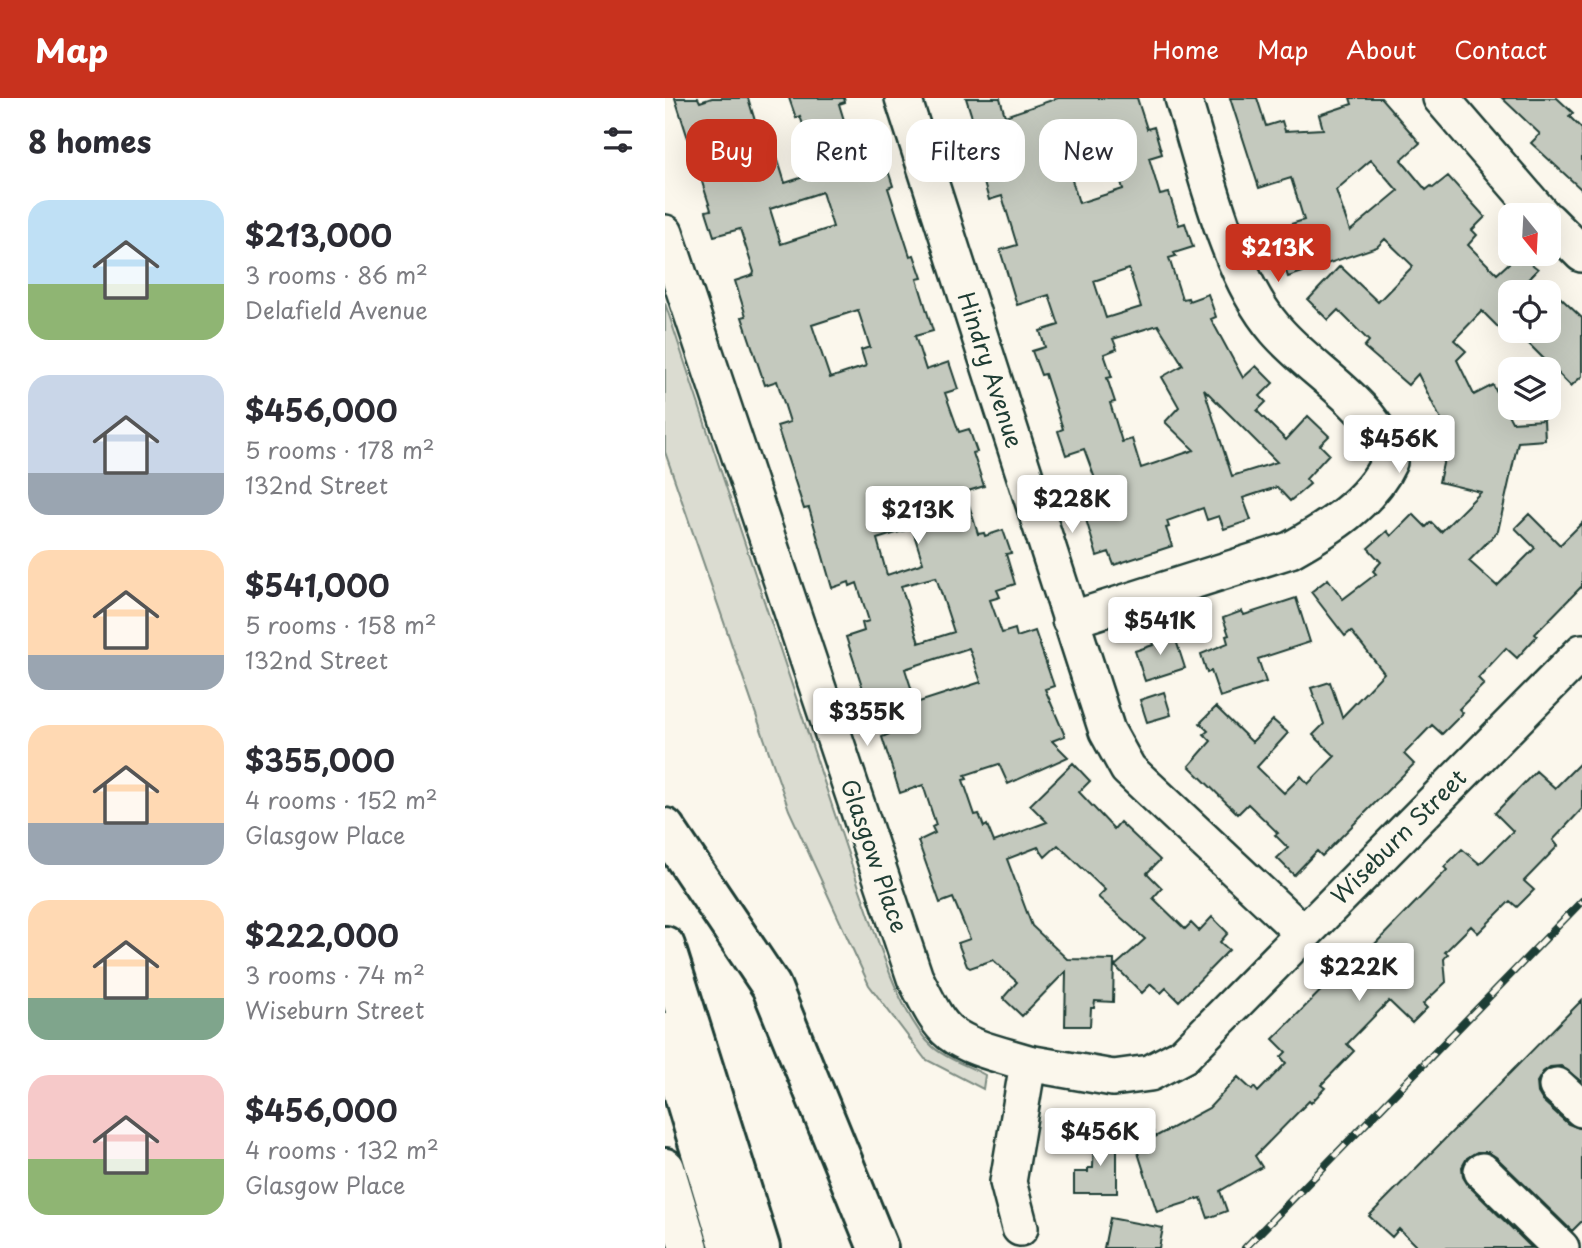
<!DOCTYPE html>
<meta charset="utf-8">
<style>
:root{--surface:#fff;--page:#f2f2f3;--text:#2b2b33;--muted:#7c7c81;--accent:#c8321e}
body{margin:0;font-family:"Playpen Sans",sans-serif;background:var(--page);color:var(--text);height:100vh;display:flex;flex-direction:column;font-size:26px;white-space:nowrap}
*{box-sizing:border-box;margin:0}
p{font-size:23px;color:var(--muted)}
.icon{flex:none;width:38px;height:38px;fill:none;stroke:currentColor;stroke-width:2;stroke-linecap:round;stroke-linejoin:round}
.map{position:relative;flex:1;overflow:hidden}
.drawer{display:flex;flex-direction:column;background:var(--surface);width:665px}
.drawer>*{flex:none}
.hud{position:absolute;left:21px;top:21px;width:665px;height:63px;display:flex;gap:14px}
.needle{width:46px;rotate:162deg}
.tools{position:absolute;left:833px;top:105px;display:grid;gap:14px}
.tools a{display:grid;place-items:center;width:63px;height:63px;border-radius:14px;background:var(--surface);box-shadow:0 7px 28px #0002;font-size:35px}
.price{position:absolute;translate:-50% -60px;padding:0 16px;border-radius:7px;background:#fff;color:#222;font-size:23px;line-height:46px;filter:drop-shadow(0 2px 4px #0008)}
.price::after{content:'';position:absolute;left:50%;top:42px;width:21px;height:16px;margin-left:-10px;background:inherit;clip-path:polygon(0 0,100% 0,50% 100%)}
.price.on{background:var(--accent);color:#fff}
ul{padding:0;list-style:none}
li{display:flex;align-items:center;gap:21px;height:175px;padding:0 28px}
li span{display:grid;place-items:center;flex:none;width:196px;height:140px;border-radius:21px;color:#555}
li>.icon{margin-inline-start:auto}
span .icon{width:84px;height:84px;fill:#fffc;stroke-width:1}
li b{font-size:30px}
h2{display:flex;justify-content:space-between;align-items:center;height:84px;padding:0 28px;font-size:30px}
.chip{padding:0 24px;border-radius:21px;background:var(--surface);box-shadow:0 7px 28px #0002;font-size:24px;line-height:63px}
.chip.on{background:var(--accent);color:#fff}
header{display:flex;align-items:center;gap:42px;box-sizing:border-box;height:98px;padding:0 35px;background:var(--accent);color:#fff}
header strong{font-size:33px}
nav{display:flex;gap:38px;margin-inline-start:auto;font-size:24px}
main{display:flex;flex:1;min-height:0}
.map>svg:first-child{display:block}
.green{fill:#dbdcd1;stroke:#7d8c82;stroke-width:2}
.building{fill:#c4c9be;stroke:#1f3d34;stroke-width:2;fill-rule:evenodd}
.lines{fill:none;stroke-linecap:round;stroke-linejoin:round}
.minor-casing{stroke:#1f3d34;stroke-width:40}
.highway-casing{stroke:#1f3d34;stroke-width:44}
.minor{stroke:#fbf7ec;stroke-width:35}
.highway{stroke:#fbf7ec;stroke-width:38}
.rail-casing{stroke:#1f3d34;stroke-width:8}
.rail{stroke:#fbf7ec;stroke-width:5;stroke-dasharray:16;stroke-linecap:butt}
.labels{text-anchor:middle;stroke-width:7;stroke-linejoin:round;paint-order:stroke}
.street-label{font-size:23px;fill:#1f3d34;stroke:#fbf7ec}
</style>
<header>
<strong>Map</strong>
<nav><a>Home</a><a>Map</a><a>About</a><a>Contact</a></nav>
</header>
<main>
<section class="drawer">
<h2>8 homes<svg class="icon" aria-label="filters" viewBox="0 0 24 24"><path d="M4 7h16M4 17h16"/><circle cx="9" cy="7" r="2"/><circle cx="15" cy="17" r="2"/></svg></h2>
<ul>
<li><span style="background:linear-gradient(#bfe0f5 60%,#8fb573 0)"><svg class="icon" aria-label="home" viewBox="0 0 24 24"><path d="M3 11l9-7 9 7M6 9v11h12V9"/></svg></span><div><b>$213,000</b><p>3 rooms · 86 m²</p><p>Delafield Avenue</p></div></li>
<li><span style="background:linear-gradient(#c9d6e8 70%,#9aa5b1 0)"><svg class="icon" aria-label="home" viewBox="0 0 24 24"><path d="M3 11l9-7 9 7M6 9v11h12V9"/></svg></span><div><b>$456,000</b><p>5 rooms · 178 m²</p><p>132nd Street</p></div></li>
<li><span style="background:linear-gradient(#ffd9b3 75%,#9aa5b1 0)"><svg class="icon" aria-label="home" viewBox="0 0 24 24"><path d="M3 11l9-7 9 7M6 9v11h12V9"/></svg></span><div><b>$541,000</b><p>5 rooms · 158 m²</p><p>132nd Street</p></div></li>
<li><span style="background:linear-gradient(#ffd9b3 70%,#9aa5b1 0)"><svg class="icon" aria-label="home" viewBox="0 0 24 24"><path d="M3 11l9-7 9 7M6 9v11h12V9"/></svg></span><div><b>$355,000</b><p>4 rooms · 152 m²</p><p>Glasgow Place</p></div></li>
<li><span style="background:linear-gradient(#ffd9b3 70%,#7fa58c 0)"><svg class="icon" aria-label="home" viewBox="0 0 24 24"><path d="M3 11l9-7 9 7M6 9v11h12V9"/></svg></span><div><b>$222,000</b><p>3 rooms · 74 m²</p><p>Wiseburn Street</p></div></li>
<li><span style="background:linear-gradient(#f6c9c9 60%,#8fb573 0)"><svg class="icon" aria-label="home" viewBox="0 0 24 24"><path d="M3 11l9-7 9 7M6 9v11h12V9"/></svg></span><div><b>$456,000</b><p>4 rooms · 132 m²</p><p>Glasgow Place</p></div></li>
</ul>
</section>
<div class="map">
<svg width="917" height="1150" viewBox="0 0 917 1150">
<rect width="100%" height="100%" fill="#fbf7ec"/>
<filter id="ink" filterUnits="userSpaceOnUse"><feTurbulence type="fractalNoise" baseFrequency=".0143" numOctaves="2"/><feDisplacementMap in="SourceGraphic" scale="14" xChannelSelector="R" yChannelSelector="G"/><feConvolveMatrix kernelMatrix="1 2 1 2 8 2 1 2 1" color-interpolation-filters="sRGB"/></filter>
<g filter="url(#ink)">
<path class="green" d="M 0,205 L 194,789 C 210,832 234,919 268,949 C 281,961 304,968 320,977 L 318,991 L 260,961 L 204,887 L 124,712 L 0,354 Z"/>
<path class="building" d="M 10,0 L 33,0 L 35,4 L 47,0 L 83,0 L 102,62 L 112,59 L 120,85 L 154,74 L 135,18 L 131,20 L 124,0 L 179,0 L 180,4 L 174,6 L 182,32 L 202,27 L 214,62 L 219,60 L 228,88 L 223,90 L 245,158 L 249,157 L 257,180 L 252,181 L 268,233 L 250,238 L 261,272 L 284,264 L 293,291 L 280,295 L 294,334 L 304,331 L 312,354 L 308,355 L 319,388 L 300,394 L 313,436 L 319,435 L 320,438 L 338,432 L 346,455 L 341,456 L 350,486 L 332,492 L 335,499 L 325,502 L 337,535 L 350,531 L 352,539 L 370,533 L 389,588 L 380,591 L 400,638 L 387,643 L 403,659 L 343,686 L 334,666 L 300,677 L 302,681 L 298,682 L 310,717 L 314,716 L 319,729 L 322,727 L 329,744 L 382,724 L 365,707 L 408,665 L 425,683 L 414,694 L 449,731 L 455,724 L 495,762 L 482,775 L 497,790 L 488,800 L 520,831 L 526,825 L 534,833 L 547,819 L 563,835 L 555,844 L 564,852 L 514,903 L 501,890 L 496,895 L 486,886 L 477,895 L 450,868 L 480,841 L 433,799 L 440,792 L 393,747 L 380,759 L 373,749 L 342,761 L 367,828 L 402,861 L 449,862 L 448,904 L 430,903 L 429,910 L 426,910 L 425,928 L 400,928 L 401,873 L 357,918 L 338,900 L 352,884 L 328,862 L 305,870 L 302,868 L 293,845 L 305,841 L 288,800 L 275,805 L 253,743 L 270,735 L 267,729 L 271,727 L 258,687 L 235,695 L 217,639 L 227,635 L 214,596 L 201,600 L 181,539 L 199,533 L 197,525 L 204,523 L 192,485 L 185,488 L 184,484 L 167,490 L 144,410 L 139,411 L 112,328 L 125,324 L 112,283 L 100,287 L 77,219 L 81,218 L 70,183 L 88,177 L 89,174 L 75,131 L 49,138 L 41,113 L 46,112 ZM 157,94 L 168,129 L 116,146 L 105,111 ZM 193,212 L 205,249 L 196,252 L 201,268 L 165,280 L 147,227 ZM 247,430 L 258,465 L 222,477 L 212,441 ZM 271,479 L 289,534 L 254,545 L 236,488 ZM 304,550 L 316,584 L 251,605 L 240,571 Z
M 301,0 L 335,0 L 340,18 L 393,0 L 472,0 L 482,31 L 489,29 L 497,56 L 484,60 L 495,97 L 504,95 L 514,127 L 520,125 L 528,149 L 509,155 L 511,158 L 504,160 L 517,201 L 523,200 L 524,203 L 543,196 L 551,219 L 546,221 L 578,280 L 591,268 L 608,285 L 595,298 L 601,304 L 592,313 L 621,342 L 643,318 L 664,338 L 655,347 L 664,356 L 641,381 L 645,386 L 625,403 L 612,389 L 578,400 L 586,422 L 559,431 L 554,418 L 542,422 L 538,410 L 502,423 L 504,429 L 501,430 L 507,448 L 449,467 L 444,454 L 432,458 L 419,415 L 440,408 L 419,351 L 401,357 L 393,333 L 398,331 L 380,276 L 376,277 L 367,253 L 380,249 L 375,233 L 394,227 L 384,197 L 352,207 L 335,152 L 352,147 L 337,98 L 324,102 L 308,47 L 315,45 ZM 448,55 L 458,91 L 414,105 L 403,69 ZM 464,171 L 476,209 L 441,220 L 429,183 ZM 493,227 L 518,267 L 497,279 L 514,309 L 500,324 L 529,352 L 476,370 L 467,341 L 457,344 L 445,305 L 450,304 L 442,280 L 447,279 L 439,256 L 452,251 L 448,241 ZM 539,291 L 612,364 L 567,378 Z
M 565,0 L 592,0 L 601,28 L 617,23 L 620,33 L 658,31 L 654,17 L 687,6 L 685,0 L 716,0 L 755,45 L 736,62 L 761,92 L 766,88 L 768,90 L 783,78 L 820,119 L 807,132 L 812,137 L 803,147 L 832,176 L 854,156 L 873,171 L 851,194 L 845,194 L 845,241 L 817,213 L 789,242 L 801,253 L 792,262 L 809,297 L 828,287 L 847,324 L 879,322 L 880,342 L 853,344 L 833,433 L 804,463 L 832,488 L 870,450 L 850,430 L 864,416 L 895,447 L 917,425 L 917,488 L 870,536 L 872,538 L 852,560 L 841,550 L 813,580 L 819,586 L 794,611 L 798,615 L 777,636 L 767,627 L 739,656 L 749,666 L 657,758 L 652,753 L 629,777 L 612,760 L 623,750 L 610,737 L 613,735 L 583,706 L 573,716 L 524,668 L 546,643 L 539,636 L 543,633 L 535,625 L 551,609 L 587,644 L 608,622 L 623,635 L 592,669 L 619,695 L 636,678 L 643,686 L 670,658 L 648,637 L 659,626 L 646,590 L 665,584 L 677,619 L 719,575 L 686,533 L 680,538 L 646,494 L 663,481 L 678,501 L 711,476 L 708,473 L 716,464 L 703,450 L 722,433 L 726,438 L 748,416 L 761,429 L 766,424 L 776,434 L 816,394 L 774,384 L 784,338 L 753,276 L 743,287 L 699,249 L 704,243 L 673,212 L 663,222 L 643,202 L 675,168 L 713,204 L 748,168 L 720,141 L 712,149 L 623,179 L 610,140 L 628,134 L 626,126 L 639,122 L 626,80 L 594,90 ZM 706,62 L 733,93 L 685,133 L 671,92 Z
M 837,0 L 892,0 L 908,15 L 904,18 L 917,31 L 917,92 L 866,45 L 875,36 Z
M 884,189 L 917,220 L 917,278 L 906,288 L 851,233 L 884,233 Z
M 631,500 L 645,544 L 593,561 L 601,584 L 555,599 L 546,573 L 542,575 L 536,556 L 563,545 L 561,538 L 564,537 L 558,520 L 577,513 L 579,517 Z
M 508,533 L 520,570 L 480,583 L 470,553 L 488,547 L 486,540 Z
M 499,594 L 506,617 L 482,624 L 475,602 Z
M 917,663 L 917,711 L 888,742 L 893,748 L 859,783 L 869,792 L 852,809 L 845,803 L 813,835 L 806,828 L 780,854 L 783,856 L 779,861 L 781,884 L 758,906 L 762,910 L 747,925 L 724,903 L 682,946 L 689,953 L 656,987 L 660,990 L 646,1005 L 644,1003 L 590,1058 L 597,1069 L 555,1093 L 562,1113 L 543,1120 L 536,1100 L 492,1114 L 468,1039 L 488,1033 L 490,1039 L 544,1010 L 573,979 L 587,992 L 589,989 L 593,994 L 621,965 L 616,959 L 621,954 L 608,941 L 700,848 L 704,852 L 782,772 L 779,769 L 797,751 L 815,766 L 848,733 L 830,715 L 871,673 L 890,690 Z
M 917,902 L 917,984 L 896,968 L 885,969 L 878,974 L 872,984 L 873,995 L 878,1003 L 903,1026 L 917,1031 L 917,1123 L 907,1133 L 831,1059 L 823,1054 L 812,1054 L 802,1060 L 797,1069 L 798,1079 L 803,1087 L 867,1150 L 753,1150 L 734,1131 L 727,1139 L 704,1118 Z
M 429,1036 L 452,1036 L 452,1095 L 409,1095 L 409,1074 L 423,1074 L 423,1070 L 428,1070 Z
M 445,1120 L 498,1130 L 494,1150 L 439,1150 Z"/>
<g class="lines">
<g class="minor-casing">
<path id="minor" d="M 238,0 L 442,633 L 463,671 L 638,835
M 776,0 L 877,117
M 884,123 L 917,156
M 0,135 L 250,880 C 260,898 269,922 285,935 C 306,951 338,957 363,965 L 343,1084 L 355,1130
M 405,522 L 625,452 C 664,430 705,405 724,364 C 721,354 719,342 713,333 C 689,295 641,267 611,232 C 563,177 540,70 518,0
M 363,965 L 448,980 L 485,975 L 519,957 L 917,554
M 892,988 L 917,1011
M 817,1073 L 896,1150"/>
</g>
<g class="highway-casing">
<path id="highway" d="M 0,730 L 106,888 L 213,1150
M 0,848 L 95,1150
M 0,934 L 65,1150
M 0,1070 L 24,1150"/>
</g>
<use href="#minor" class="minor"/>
<use href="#highway" class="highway"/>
<g class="rail-casing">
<path id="rail" d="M 580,1150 L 917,803"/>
</g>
<use href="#rail" class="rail"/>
</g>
</g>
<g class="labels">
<g class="street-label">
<text transform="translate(325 272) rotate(72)" y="8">Hindry Avenue</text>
<text transform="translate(734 739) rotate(-45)" y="8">Wiseburn Street</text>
<text transform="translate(209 758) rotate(71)" y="8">Glasgow Place</text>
</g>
</g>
</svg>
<div class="tools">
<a><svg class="needle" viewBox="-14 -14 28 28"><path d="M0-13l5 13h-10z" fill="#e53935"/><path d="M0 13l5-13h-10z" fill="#7c7c81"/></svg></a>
<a><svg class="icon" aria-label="locate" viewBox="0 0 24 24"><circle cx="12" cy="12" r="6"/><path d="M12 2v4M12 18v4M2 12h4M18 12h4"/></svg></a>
<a><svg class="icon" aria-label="layers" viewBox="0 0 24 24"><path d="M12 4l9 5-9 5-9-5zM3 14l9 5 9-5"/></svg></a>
</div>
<b class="price on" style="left:613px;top:186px">$213K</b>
<b class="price" style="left:734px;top:377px">$456K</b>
<b class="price" style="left:407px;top:437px">$228K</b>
<b class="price" style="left:253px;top:448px">$213K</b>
<b class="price" style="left:495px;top:559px">$541K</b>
<b class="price" style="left:202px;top:650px">$355K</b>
<b class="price" style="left:694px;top:905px">$222K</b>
<b class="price" style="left:435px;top:1070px">$456K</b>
<div class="hud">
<a class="chip on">Buy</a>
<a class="chip">Rent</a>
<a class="chip">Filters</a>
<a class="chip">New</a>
</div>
</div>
</main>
